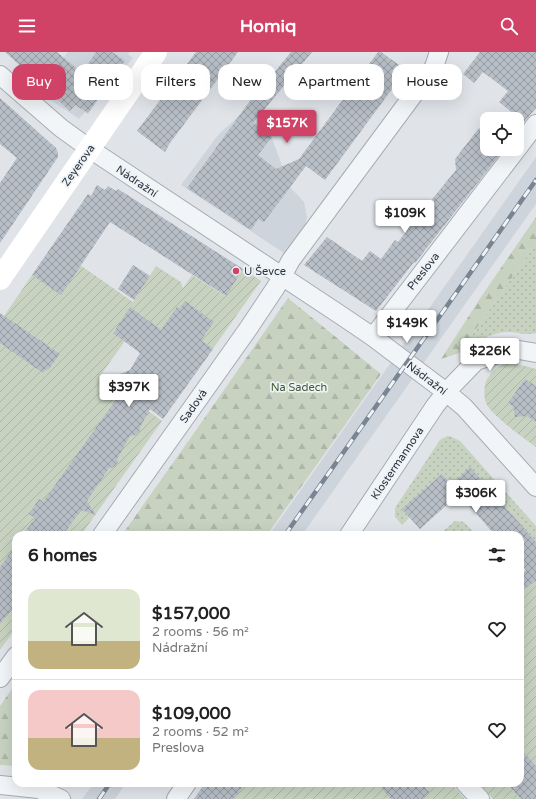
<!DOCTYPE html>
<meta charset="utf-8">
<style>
:root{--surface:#fff;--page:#f2f2f2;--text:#222;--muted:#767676;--line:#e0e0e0;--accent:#d14267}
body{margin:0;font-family:"Varela Round",sans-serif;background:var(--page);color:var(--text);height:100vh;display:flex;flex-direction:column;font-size:15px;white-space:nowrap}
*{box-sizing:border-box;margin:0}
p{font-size:13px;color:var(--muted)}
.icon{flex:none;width:22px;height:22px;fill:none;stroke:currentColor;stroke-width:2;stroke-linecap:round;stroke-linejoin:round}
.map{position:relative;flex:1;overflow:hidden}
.drawer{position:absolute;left:12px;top:479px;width:512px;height:256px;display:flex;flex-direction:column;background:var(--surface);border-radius:12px;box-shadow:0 4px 16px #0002}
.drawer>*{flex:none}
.hud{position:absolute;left:12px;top:12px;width:512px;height:36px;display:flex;gap:8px}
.controls{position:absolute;left:480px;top:60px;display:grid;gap:8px}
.controls a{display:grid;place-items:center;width:44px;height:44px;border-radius:8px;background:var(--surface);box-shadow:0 4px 16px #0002;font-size:20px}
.price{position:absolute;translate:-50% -34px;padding:0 9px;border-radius:4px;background:#fff;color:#222;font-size:13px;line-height:26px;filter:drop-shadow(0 1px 2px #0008)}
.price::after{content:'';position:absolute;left:50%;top:24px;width:12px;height:9px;margin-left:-6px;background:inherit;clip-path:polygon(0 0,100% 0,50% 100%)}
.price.current{background:var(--accent);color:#fff}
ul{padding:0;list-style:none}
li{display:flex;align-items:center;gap:12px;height:100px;padding:0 16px}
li+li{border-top:1px solid var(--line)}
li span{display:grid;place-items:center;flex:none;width:112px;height:80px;border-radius:12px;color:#555}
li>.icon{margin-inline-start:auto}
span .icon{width:48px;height:48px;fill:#fffc;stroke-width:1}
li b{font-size:17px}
h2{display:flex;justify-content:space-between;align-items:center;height:48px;padding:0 16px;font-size:17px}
.chip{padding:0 14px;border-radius:12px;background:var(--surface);box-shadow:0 4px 16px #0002;font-size:14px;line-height:36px}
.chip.current{background:var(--accent);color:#fff}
header{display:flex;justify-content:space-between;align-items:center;height:52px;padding:0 16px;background:var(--accent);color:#fff;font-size:18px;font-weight:700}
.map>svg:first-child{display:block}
.built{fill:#ced4db}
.grass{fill:url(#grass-dots)}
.forest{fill:url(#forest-firs)}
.garden{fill:url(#garden-furrows)}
.building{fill:url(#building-cross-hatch)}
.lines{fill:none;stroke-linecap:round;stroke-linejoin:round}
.street-casing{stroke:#a5acb3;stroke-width:20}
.street{stroke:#f2f5f7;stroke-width:18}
.secondary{stroke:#fff;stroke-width:22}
.rail-casing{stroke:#798593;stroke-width:4.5}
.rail{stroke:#eff3f6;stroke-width:3;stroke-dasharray:9;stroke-linecap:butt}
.poi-dot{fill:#d14267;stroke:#eff3f6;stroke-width:1.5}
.labels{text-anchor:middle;stroke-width:3.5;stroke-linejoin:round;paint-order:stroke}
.street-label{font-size:11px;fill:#283441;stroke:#eff3f6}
.poi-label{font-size:11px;fill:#283441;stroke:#eff3f6;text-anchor:start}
.park-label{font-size:11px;fill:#415d35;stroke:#eff3f6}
</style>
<header><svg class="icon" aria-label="menu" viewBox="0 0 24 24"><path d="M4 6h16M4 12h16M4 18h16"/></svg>Homiq<svg class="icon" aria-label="search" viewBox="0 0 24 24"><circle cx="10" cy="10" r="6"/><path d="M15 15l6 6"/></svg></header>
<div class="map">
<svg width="536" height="747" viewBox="0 0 536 747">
<defs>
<pattern id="grass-dots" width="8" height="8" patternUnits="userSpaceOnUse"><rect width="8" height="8" fill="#c7d3c0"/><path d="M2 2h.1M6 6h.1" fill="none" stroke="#abb6a6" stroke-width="1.8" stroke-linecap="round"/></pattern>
<pattern id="forest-firs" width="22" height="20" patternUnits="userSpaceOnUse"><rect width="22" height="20" fill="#c7d3c0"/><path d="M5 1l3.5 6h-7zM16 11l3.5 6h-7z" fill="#abb6a6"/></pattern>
<pattern id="garden-furrows" width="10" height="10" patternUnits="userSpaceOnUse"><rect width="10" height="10" fill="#c7d3c0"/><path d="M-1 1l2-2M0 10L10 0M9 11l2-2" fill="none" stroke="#abb6a6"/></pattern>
<pattern id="building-cross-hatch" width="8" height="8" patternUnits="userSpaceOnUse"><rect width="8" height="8" fill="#b7bec6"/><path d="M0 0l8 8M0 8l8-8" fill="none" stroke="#959ba2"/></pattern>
</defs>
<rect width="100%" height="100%" fill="#e0e4e9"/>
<path class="built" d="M 68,0 L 130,0 L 128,2 L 133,6 L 105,38 L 88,62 L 85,60 L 79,67 L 43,43 L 42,40 L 44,37 L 40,33 Z
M 243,60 L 271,84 L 290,135 L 304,150 L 307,165 L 303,181 L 292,196 L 284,201 L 181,133 L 218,83 Z
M 536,105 L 536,152 L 302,483 L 269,483 Z
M 94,731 L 126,731 L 115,747 L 82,747 Z"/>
<path class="grass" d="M 536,191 L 536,281 C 525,284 519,280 508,280 C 491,280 473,292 459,301 Z
M 447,384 L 452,385 L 460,389 L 536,474 L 536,490 L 470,416 L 451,433 L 442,422 L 410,465 L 402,473 L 395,465 L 395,456 L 440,388 Z
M 455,469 L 464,470 L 476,483 L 439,483 Z"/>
<path class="forest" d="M 536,165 L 536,191 L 459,301 L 441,307 L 483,242 Z
M 288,246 L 381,322 L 267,483 L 122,483 L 194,381 Z
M 16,631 L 16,714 L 0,713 L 0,654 Z"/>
<path class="garden" d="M 80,213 L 133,250 L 156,214 L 181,230 L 183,236 L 192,223 L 225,244 L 243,217 L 261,229 L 195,322 L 137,280 L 130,256 L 113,280 L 125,289 L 100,324 L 162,369 L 81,483 L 16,483 L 16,576 L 0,598 L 0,270 L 32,223 L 61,242 Z
M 506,311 L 514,311 L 536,317 L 536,395 C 524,386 492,364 486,351 C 484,345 484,339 485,333 C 488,322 496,315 506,311 Z
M 536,528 L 536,747 L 493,747 L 479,731 L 520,731 L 520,541 Z
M 245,731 L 451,731 L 465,747 L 234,747 Z"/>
<path class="building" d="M 5,0 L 57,0 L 82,21 L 96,0 L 112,0 L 125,9 L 88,61 L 75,53 L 70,59 Z
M 196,0 L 238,0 L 170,91 L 165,100 L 137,79 Z
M 291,0 L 312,0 L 253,71 L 272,85 L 258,103 L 276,117 L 299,107 L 378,0 L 381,0 L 406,18 L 325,128 L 306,114 L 264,170 L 258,167 L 251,178 L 187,136 L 252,46 L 264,31 L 273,22 Z
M 480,0 L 536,0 L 536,56 L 524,70 L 499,50 L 508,39 L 483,20 L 474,31 L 463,22 Z
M 0,46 L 56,96 L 58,101 L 58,105 L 0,191 L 0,131 L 17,106 L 0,92 Z
M 479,76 L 487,82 L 487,97 L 504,97 L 415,211 L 414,210 L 376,259 L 304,213 L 327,185 L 362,209 L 370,199 L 381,207 L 395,188 L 398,190 L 419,163 L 417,162 L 427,150 L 429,151 L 456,118 L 455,107 Z
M 97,133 L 105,138 L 108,134 L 116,139 L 118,137 L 243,217 L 226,244 L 110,170 L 61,243 L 32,223 L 88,142 L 91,144 Z
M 133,213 L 150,224 L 134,248 L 118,237 Z
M 185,249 L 214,270 L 201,288 L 213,297 L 163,367 L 150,357 L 140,375 L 140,379 L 136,383 L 130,384 L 117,407 L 118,410 L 114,415 L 109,416 L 87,449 L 96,463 L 81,458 L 63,483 L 23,483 L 35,466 L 29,462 L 39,447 L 43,450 L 125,335 L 120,331 L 118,323 L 130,318 L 140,301 L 113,281 L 130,255 L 161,278 L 177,255 L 180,256 Z
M 0,261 L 60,302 L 48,318 L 46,317 L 43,321 L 0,291 Z
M 525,327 L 536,334 L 536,370 L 527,364 L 515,365 L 513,354 L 508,351 Z
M 470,415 L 536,490 L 536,530 L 535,529 L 520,541 L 520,524 L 526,518 L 520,512 L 520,483 L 495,483 L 459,442 L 420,477 L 402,457 L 442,422 L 451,433 Z
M 16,493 L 16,558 L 11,558 L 0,572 L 0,515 Z
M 520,696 L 536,714 L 536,747 L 521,747 L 507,731 L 520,731 Z
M 205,731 L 245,731 L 234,747 L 194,747 Z
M 377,731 L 421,731 L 429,740 L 422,747 L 391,747 Z"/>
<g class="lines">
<g class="street-casing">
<path id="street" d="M 0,23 L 61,76 L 90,97 L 342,264 L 373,285 L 446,340 L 464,355 L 536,435
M 517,97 L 536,72
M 373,285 L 517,97
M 102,483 L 248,277 L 276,235 L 291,208 L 434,15 L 439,0
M 349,483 L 435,354 L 446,340 L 476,309 L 513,297 L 536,301
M 0,626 L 16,604
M 465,731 L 480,747
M 0,733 L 39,737 L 61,747
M 176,747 L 187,731"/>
</g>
<use href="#street" class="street"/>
<path class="secondary" d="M 0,227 L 156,0"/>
<g class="rail-casing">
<path id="rail" d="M 285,483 L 536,128
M 99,747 L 110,731"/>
</g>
<use href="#rail" class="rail"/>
</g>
<circle class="poi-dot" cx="236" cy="219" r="4"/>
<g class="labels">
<g class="street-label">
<text transform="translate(78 113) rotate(-55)" y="4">Zeyerova</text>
<text transform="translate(137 129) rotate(34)" y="4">Nádražní</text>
<text transform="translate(423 219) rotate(-52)" y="4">Preslova</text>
<text transform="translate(427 326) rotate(37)" y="4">Nádražní</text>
<text transform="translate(193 354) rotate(-55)" y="4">Sadová</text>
<text transform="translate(397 411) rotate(-56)" y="4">Klostermannova</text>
</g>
<g class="poi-label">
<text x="244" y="223">U Ševce</text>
</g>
<g class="park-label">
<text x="299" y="339">Na Sadech</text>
</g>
</g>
</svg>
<div class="controls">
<a><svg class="icon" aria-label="locate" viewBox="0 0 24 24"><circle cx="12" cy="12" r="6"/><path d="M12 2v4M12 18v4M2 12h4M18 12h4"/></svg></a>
</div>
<b class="price current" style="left:287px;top:92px">$157K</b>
<b class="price" style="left:405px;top:182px">$109K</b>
<b class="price" style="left:407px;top:292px">$149K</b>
<b class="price" style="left:490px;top:320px">$226K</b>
<b class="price" style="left:129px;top:356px">$397K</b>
<b class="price" style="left:476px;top:462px">$306K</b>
<div class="hud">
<a class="chip current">Buy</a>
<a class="chip">Rent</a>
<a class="chip">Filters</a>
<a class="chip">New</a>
<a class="chip">Apartment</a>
<a class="chip">House</a>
</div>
<section class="drawer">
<h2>6 homes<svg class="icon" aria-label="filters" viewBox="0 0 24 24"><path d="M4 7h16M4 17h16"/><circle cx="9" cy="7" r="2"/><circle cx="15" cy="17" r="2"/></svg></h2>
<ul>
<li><span style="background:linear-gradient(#dfe7d0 65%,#c2b280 0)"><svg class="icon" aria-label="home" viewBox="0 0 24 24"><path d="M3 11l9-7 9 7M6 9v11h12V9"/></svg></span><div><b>$157,000</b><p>2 rooms · 56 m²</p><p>Nádražní</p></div><svg class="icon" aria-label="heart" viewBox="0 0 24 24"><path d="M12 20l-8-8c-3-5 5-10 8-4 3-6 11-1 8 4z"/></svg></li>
<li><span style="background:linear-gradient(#f6c9c9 60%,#c2b280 0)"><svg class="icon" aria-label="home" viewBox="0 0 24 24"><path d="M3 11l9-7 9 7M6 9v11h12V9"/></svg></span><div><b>$109,000</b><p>2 rooms · 52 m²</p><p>Preslova</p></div><svg class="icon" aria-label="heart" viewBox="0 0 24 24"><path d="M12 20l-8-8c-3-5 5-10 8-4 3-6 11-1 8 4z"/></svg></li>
</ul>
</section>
</div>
